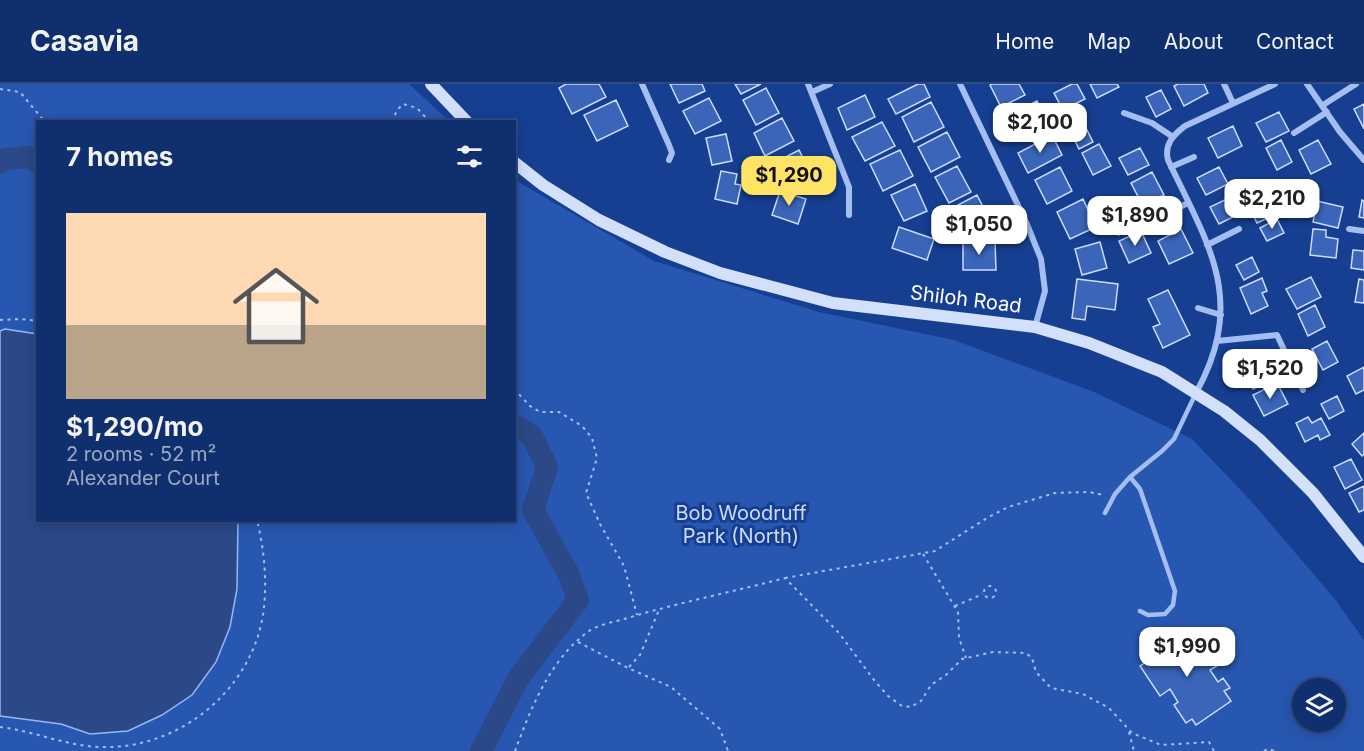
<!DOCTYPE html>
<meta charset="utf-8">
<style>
:root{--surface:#102f6e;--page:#1e3b76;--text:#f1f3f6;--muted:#9ca9c2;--line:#304a81;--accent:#ffe364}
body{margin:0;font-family:Inter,sans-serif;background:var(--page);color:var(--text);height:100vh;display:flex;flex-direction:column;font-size:22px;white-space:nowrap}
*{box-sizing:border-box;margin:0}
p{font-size:20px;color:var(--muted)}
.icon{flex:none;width:33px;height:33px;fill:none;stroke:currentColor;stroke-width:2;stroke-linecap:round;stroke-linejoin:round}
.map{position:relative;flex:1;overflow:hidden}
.sheet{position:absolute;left:36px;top:36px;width:480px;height:402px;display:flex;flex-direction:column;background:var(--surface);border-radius:0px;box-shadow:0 3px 15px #0003,0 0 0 2px var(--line)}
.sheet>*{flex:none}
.tools{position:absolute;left:1292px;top:594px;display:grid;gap:12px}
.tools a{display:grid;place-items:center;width:54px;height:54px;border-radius:50%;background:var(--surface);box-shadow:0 3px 15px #0003,0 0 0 2px var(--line);font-size:30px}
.price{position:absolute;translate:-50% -51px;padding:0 14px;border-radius:12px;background:#fff;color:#222;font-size:20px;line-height:39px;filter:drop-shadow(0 2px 3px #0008)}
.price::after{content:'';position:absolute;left:50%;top:36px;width:18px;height:14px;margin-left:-9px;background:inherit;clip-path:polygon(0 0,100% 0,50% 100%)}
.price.active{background:var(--accent);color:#111}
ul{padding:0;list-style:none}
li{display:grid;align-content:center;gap:12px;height:318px;padding:0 30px}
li+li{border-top:2px solid var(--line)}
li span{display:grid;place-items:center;height:186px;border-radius:0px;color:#555}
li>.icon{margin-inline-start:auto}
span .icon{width:108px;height:108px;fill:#fffc;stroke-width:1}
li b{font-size:26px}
h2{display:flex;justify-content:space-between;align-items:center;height:72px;padding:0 30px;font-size:26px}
header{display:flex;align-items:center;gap:36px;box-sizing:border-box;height:84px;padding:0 30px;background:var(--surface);border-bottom:2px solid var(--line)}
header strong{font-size:28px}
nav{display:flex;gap:33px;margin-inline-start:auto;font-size:21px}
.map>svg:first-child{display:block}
.green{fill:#2857b1;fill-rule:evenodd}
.water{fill:#2b4988;stroke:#96b8f3;stroke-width:1.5}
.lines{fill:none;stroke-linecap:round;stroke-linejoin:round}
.river{stroke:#2b4988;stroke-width:22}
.building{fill:#3a65b9;stroke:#cbdcfc;stroke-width:1.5}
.path{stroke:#a4bef1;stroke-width:2;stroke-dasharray:3 4.5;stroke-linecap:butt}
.lane{stroke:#a4bef1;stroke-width:4.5}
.street{stroke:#a4bef1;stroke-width:6}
.secondary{stroke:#d2e0fb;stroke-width:12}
.labels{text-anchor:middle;stroke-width:6;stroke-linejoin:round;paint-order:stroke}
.street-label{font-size:20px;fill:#fff;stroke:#163f92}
.park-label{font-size:20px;fill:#cbdcfc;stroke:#163f92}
</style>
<header>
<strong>Casavia</strong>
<nav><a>Home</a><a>Map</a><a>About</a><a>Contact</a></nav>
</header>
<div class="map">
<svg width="1364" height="667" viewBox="0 0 1364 667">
<rect width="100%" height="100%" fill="#163f92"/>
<path class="green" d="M 0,0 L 409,0 L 449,37 L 38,38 L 38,436 L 514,436 L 515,96 L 654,177 L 819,228 L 954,256 L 1094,308 L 1192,355 L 1251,417 L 1334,514 L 1364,556 L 1364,667 L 0,667 ZM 1302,604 L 1335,604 L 1335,638 L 1302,638 Z"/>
<path class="water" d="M 5,245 L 37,250 L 38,436 L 238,437 L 237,505 L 230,543 L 216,578 L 192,611 L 162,631 L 128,647 L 90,650 L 61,640 L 0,632 L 0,247 Z"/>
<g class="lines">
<path class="river" d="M 0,79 L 5,75 L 30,73 L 38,79
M 481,667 L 518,595 L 578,516 L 568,489 L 533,426 L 547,383 L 532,352 L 514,341"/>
</g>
<path class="building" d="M 566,0 L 599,0 L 606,13 L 572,30 L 559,4 Z
M 670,0 L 702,0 L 705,7 L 679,19 Z
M 735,0 L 761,0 L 741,10 Z
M 918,0 L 924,0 L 930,13 L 896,30 L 888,15 Z
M 992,0 L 1019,0 L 1025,11 L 1001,23 L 990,1 Z
M 1072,0 L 1077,0 L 1085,15 L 1063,26 L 1054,9 Z
M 1090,0 L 1117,0 L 1119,3 L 1097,14 Z
M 1178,0 L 1204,0 L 1208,9 L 1184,22 L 1174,2 Z
M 766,4 L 779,29 L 756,41 L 743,16 Z
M 1161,6 L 1171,25 L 1156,33 L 1146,13 Z
M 865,11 L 875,33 L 847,46 L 838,24 Z
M 709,14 L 721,37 L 695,50 L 683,27 Z
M 616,16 L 628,42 L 597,57 L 584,31 Z
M 1037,17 L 1048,39 L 1014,56 L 1003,34 Z
M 931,18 L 944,43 L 914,58 L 902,33 Z
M 1364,20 L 1364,45 L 1354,25 Z
M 1279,28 L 1289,47 L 1266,58 L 1256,39 Z
M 782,34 L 794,57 L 765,72 L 754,49 Z
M 882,38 L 895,62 L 865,77 L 852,53 Z
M 1083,38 L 1093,58 L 1079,65 L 1069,45 Z
M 1233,42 L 1242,62 L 1218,74 L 1208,54 Z
M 947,48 L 960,73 L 931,88 L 918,63 Z
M 726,50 L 732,77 L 712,81 L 706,54 Z
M 1052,51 L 1062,71 L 1028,89 L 1018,69 Z
M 1281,56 L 1292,78 L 1277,86 L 1266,64 Z
M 1318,56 L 1331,80 L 1311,90 L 1299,66 Z
M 1099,60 L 1111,82 L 1093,91 L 1082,69 Z
M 1140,64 L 1149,81 L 1128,91 L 1119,74 Z
M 799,66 L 810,88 L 785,101 L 774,79 Z
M 900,66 L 913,92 L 883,107 L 870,80 Z
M 957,82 L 971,108 L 949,119 L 935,93 Z
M 1060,83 L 1072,107 L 1047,120 L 1035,96 Z
M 1219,83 L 1228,100 L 1206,111 L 1197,94 Z
M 721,87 L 737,90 L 735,100 L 741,101 L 737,120 L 715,115 Z
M 1152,88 L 1164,111 L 1143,122 L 1131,99 Z
M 915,100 L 927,127 L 904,137 L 891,111 Z
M 780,107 L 806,115 L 798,140 L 772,131 Z
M 1271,109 L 1281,128 L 1257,139 L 1248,121 Z
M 977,111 L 991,138 L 968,150 L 954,123 Z
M 1233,112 L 1241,129 L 1219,140 L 1210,123 Z
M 1083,115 L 1096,143 L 1070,155 L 1057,128 Z
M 1362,116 L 1364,117 L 1364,134 L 1359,133 Z
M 1317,117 L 1343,123 L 1338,144 L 1313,138 Z
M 1126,120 L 1137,142 L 1119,151 L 1108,129 Z
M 1277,135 L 1284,149 L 1267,157 L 1260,144 Z
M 899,143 L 934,155 L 927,176 L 892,164 Z
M 1181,145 L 1193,169 L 1169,180 L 1158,157 Z
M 1313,145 L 1326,146 L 1326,153 L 1338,155 L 1336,174 L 1310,171 Z
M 1141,147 L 1151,169 L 1129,179 L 1119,157 Z
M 963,157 L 995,157 L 996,186 L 963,186 Z
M 1100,158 L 1107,184 L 1082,191 L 1075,165 Z
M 1353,166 L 1364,167 L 1364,186 L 1351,184 Z
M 1252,173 L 1259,188 L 1244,196 L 1236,181 Z
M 1311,193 L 1321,213 L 1297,225 L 1286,205 Z
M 1262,194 L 1267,207 L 1262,209 L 1268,222 L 1251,230 L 1240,204 Z
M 1077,195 L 1118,200 L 1115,226 L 1087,222 L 1085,236 L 1072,234 Z
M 1359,195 L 1364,196 L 1364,219 L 1355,218 Z
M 1168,206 L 1190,251 L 1163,264 L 1153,243 L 1160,240 L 1148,215 Z
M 1315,221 L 1325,243 L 1308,252 L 1298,230 Z
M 1327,257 L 1338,278 L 1323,286 L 1312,265 Z
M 1266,272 L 1277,293 L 1253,305 L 1243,285 Z
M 1364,283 L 1364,306 L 1356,310 L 1347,292 Z
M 1277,299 L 1288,320 L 1264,332 L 1253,311 Z
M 1337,312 L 1344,327 L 1329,335 L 1321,320 Z
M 1308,333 L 1312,339 L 1321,334 L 1330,351 L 1320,356 L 1318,351 L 1305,358 L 1296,339 Z
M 1364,349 L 1364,370 L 1362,372 L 1352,360 Z
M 1351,375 L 1362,396 L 1345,405 L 1334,383 Z
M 1364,402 L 1364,426 L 1359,428 L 1349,409 Z
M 1169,547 L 1176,559 L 1189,550 L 1193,557 L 1198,554 L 1217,582 L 1210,586 L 1218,598 L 1223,594 L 1230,604 L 1224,607 L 1231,617 L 1196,641 L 1192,635 L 1186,639 L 1174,621 L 1178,618 L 1170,605 L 1160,612 L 1140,582 L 1165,565 L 1158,554 Z"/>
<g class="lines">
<path class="path" d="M 0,5 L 20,8 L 45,38
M 392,38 L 397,26 L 403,20 L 417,24 L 430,38
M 0,236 L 21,235 L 38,237
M 514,305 L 530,322 L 540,328 L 559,328 L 582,342 L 592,354 L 597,374 L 586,409 L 600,440 L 624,482 L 637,531
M 923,470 L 958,528 L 959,554 L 966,574
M 785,494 L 935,467 L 987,434 L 1008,423 L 1055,409 L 1089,408 L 1104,411
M984 508a6 6 0 1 1 12 0a6 6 0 1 1-12 0Z
M 955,522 L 983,510
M 578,558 L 628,584 L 671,603 L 720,645 L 728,667
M 629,583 L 640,571 L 659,526
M 0,643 C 35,647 68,663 103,663 C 182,665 256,602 264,523 C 267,494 264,465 257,436
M 1129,648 L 1134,667
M 515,667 C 531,624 550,575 589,547 C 598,541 613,538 624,535 C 677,519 732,508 785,494 L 839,549 L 874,596 L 888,612 L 902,622 L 911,623 L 921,617 L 931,601 L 946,591 L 962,575 L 993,568 L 1026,569 L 1032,574 L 1036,588 L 1051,604 L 1083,610 L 1109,624 L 1132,649 L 1161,661 L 1209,658 L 1214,667
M 1264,667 L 1268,665 L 1275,667"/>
<path class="lane" d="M 1130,393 L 1162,367 L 1174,355 L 1195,311
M 1105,429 L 1115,410 L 1130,393 L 1140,405 L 1175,507 L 1173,521 L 1165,530 L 1148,531 L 1140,527"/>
<path class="street" d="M 642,0 L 669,61 L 672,69 L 669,76
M 808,0 L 849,103 L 849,131
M 960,0 L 1026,138 L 1041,175 L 1045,207 L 1035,243
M 1224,0 L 1233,19
M 1307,0 L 1340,48 L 1364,76
M 812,8 L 830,0
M 1323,21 L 1356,0
M 1124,29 L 1152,39 L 1173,53
M 1294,49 L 1327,28
M 1171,83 L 1194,73
M 1149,138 L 1188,119
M 1349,145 L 1364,147
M 1207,161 L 1239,145
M 1198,224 L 1221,231
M 1217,257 L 1277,251 L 1303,306
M 1196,309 C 1247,216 1209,162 1168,76 C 1164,61 1173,51 1185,42 L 1275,0"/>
<path class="secondary" d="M 431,0 L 467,38
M 514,78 L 543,101 L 599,136 L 665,168 L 720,189 L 833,219 L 1035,243 L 1089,259 L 1162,288 L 1224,327 L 1260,356 L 1313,409 L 1364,473"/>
</g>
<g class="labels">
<g class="street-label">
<text transform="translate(966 215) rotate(7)" y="7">Shiloh Road</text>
</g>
<g class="park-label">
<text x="741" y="436">Bob Woodruff<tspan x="741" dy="23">Park (North)</tspan></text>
</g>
</g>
</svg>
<div class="tools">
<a><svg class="icon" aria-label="layers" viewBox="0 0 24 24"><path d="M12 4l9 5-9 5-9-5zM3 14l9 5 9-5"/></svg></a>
</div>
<b class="price" style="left:1040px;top:70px">$2,100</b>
<b class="price active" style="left:789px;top:123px">$1,290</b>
<b class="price" style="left:1272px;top:146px">$2,210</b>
<b class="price" style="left:1135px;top:163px">$1,890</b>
<b class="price" style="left:979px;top:172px">$1,050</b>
<b class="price" style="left:1270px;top:316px">$1,520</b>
<b class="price" style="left:1187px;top:594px">$1,990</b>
<section class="sheet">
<h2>7 homes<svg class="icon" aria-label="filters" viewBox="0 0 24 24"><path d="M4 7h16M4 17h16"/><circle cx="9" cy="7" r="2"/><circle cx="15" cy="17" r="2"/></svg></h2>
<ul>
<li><span style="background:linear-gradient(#ffd9b3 60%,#b9a48a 0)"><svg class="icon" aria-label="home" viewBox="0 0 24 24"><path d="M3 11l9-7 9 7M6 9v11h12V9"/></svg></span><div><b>$1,290/mo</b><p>2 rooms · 52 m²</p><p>Alexander Court</p></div></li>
</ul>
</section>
</div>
